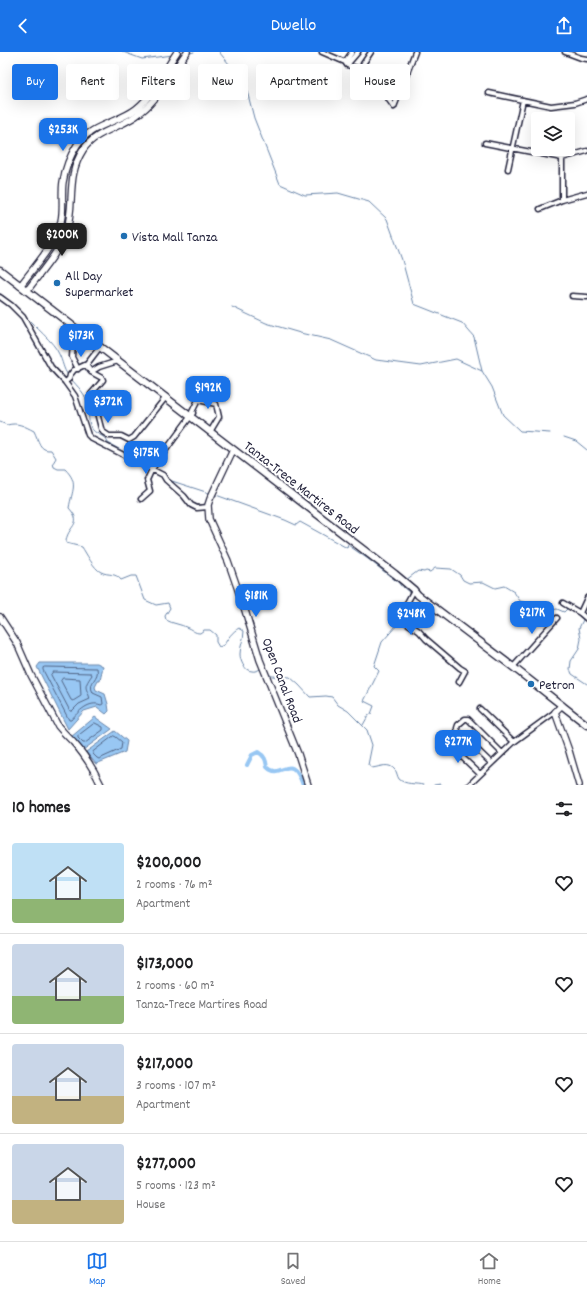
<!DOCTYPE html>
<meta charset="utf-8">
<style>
:root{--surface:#fff;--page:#f2f2f2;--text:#202124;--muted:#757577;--line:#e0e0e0;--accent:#1a73e8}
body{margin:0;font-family:Dekko,sans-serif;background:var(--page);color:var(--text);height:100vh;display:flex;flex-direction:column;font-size:15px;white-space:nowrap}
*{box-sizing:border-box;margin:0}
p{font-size:13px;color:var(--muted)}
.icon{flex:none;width:22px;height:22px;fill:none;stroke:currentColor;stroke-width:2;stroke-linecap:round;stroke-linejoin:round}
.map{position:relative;height:733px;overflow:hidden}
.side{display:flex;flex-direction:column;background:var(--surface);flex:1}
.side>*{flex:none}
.top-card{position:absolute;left:12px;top:12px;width:563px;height:36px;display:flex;gap:8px}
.tools{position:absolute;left:531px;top:60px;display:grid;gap:8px}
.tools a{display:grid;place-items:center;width:44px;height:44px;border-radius:4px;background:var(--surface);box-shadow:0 4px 16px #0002;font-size:20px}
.price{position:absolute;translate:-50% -34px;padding:0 9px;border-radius:8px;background:var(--accent);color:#fff;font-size:13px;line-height:26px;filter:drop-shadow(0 1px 2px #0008)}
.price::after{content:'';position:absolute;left:50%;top:24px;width:12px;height:9px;margin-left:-6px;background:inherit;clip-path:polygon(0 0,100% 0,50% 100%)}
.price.current{background:#222;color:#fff}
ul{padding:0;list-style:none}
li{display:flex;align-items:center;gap:12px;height:100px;padding:0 12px}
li+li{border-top:1px solid var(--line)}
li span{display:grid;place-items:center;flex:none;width:112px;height:80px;border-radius:4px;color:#555}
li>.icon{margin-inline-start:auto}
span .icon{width:48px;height:48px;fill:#fffc;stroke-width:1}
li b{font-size:17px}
h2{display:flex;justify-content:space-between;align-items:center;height:48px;padding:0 12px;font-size:17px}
.chip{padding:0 14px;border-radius:4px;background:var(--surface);box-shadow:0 4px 16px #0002;font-size:14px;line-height:36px}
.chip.current{background:var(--accent);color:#fff}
header{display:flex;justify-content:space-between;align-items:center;height:52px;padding:0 12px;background:var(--accent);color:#fff;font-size:18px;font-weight:600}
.tabs{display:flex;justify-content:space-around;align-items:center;height:56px;border-top:1px solid var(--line);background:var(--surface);font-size:11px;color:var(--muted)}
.tabs a{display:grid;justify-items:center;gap:2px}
.tabs .current{color:var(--accent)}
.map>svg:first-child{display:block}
.water{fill:#98c7f3;stroke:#6985a9}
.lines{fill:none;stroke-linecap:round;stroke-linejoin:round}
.shore{stroke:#516485;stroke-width:1}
.stream{stroke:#6985a9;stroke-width:1}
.canal{stroke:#98c7f3;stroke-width:4}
.street-casing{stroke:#22223b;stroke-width:7}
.secondary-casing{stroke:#22223b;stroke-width:8}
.primary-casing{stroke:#22223b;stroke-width:9}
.street{stroke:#fff;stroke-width:4}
.secondary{stroke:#fff;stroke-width:5.5}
.primary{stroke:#fff;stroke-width:6}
.poi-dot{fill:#1f6fb2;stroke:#fff;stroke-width:1.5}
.labels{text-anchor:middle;stroke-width:4;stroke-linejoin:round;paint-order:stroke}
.poi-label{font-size:14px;fill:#22223b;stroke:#fff;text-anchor:start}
.street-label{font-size:14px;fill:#22223b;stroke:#fff}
</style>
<header><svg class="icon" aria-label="back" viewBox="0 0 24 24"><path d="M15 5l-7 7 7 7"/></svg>Dwello<svg class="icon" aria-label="share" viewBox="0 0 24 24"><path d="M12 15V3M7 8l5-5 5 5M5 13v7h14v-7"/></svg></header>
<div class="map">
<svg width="587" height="733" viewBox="0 0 587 733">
<rect width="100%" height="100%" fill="#fff"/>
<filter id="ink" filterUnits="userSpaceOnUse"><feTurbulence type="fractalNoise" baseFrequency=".025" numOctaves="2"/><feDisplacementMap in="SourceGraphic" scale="8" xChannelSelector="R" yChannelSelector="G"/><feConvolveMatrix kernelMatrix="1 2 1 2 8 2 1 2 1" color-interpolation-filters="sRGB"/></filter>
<g filter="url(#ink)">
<path class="water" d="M 40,611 L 97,611 L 103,614 L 100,629 L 98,629 L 95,635 L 96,638 L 105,642 L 108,652 L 109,659 L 106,662 L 97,655 L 84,659 L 68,677 L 37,615 Z
M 95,665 L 112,677 L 83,698 L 71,685 Z
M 115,679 L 127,689 L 125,700 L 96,712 L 86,700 Z"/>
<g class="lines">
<path class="shore" d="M 45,615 L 97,616 C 100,627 87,629 93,641 L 102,645 L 103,652 L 101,653 C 89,648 78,660 71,668 L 69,668 L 43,618 L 43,616 Z
M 53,620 L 91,621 L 92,623 C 82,637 87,635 90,647 L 79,652 L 72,659 L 70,659 L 51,623 Z
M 63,626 L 80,627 L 81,644 L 73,649 L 71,648 L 61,629 Z
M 95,671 L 103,675 L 103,678 L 85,691 L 83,691 L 78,686 L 78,684 Z
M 114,684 L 116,685 L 122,690 L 121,697 L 99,707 L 97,706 L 93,702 L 93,700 Z"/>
<path class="stream" d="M 123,0 L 142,7 L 173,3
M 219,0 L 245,31 L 254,66 L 280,132 L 305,143 L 338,141 L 369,150 L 387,167 L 402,208 L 414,252 L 462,271 L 474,285 L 482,319 L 492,335 L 503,363 L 520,379 L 550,381
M 190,1 L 194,0
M 0,242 L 5,245
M 232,255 L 266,271 L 300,281 L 331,288 L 376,308 L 421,314 L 456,307 L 482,319
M 25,264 C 34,274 54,290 59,302 C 63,310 63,317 68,323
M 71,327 C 78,335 86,342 88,353 C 90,360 87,368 91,375 C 94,383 105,382 108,391 L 150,414
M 0,370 L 7,373 C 18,370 24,374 34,379 C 39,389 39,399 51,398 L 56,406 L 53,411 L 54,415 L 58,417 L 65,417 C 79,431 72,438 69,456 C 85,473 66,474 66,491 L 82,495 C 86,501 94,517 101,520 C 109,524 115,520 121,528 L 131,524 L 136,524 L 145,548 L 156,553 L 168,551 L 170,556 L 165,564 L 166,568 C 173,572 181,572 188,576 C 193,578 194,581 200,581 L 204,578 L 210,578 L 216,583 L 216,590 L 219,595 L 224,593 C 228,586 232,580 239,576 L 244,579 C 244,587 240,594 240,602 C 240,608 244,619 252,619 C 254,620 258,618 261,617
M 564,385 L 576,389 L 587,398
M 156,417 L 164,421
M 167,426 L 172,429 L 209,441
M 216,443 L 285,468 L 296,473 L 300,470 L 347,496 L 348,493 L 368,507 L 395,528
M 395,528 L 398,530 L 401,530
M 406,528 L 418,519 L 424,520 L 426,519 L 430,520 L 435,516 L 451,517 L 460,523 L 463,528 L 469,531 L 483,530 L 495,536 L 504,534 L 514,540 L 520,549 L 527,551 L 535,558 L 541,560 L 557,557 L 564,560 L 568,556
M 398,530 L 401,534
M 403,535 L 410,541
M 402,555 L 407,547
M 581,564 L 583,568 L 579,576 L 581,587 L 579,597 L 571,609 L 570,617 L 572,622 L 587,632
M 270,623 L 272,624 L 290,625 L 299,633 L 310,645 L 326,644 L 332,645 L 338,653 L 348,659 L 367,678 L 372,693 L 368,713 L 372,716 C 380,715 389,710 395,718 C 397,720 397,724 399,727 C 405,733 416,731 423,733
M 363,673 L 368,664 L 371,662 L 374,654 L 364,649 L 379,619 L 374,614 L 382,590 L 397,573 L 395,568 L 392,566 L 396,560 L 399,562 L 401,560
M 434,733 L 440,732 L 441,733"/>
<path class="canal" d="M 247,713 L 252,703 L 258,700 C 265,704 266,708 267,715 C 282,730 290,697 303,733"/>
<g class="street-casing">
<path id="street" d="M 322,0 L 345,10 L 347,13 L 367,19
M 371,0 L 363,12 L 394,55 L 415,0
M 565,0 L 581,6 L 587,7
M 345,10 L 352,0
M 347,13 L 358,0
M 489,41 L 551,54 L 575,51 L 587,47
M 485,91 L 562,106
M 508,117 L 523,48
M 562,148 L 562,106 L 587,99
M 540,157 L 562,148 L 587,141
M 572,244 L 587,245
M 0,245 L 11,253 L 23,265 L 51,315 L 65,330
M 100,295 L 87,312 L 74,318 L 70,323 L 69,327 L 65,330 L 75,344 L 88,383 L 92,387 L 163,423 L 166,428 L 184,444 L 191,453 L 197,456 L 208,455
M 86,313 L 91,320 L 99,315 L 118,309
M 78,317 L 72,305 L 73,290 L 82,281
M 91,320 L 102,326 L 103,328 L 91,342 L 96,357 L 101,376 L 103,380 L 109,384 L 121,384 L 129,388 L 134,385 L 166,345
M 141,447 L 150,439 L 147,428 L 152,417 L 193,361 L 192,360 L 198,348 L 216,352 L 219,365 L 210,380
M 414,538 L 402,560 L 402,566 L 404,569 L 419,579 L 426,587 L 460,616 L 465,619 L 459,630
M 563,551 L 580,561 L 587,567
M 580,561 L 587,546
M 513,615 L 557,566
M 480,657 L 514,690
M 446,690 L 480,722
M 491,711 L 458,679 L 457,676 L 458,673 L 465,667 L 468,667 L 502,701
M 469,733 L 514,690 L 555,660"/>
</g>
<g class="secondary-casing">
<path id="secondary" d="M 20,234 C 35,214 54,194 61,169 C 64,157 61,143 63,130 C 65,117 70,104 77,93 C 91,72 118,71 136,57 C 155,42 164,19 177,0
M 27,239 C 40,221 58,201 66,181 C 76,152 65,126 83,98 C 97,77 123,76 141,60 C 161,44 172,20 187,0
M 233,398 L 210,447 L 208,453 L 209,467 L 228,509 L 244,555 L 260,608 L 298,702 L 308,733
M 0,565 L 17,591 L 31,623 L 58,674 C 63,680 68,685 73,690 C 85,703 94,718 101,733
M 562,653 L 555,660 L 569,699 L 579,733"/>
</g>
<g class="primary-casing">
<path id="primary" d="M 0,218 L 395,522 L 414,538 L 418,543 L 513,615 L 587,673"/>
</g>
<use href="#street" class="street"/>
<use href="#secondary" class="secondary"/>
<use href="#primary" class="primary"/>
</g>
</g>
<g class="poi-dot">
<circle cx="124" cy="184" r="4"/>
<circle cx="57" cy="231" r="4"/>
<circle cx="531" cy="632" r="4"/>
</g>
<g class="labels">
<g class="poi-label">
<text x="132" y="189">Vista Mall Tanza</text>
<text x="65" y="228">All Day<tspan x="65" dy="16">Supermarket</tspan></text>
<text x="539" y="637">Petron</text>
</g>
<g class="street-label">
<text transform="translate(302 435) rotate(38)" y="5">Tanza-Trece Martires Road</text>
<text transform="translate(283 628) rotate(69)" y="5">Open Canal Road</text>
</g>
</g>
</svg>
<div class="tools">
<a><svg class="icon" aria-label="layers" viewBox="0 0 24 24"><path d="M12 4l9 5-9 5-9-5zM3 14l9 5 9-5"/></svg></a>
</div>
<b class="price" style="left:63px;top:100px">$253K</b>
<b class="price current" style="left:62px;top:205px">$200K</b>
<b class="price" style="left:81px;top:306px">$173K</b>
<b class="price" style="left:208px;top:358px">$192K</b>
<b class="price" style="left:108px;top:372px">$372K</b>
<b class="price" style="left:146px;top:423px">$175K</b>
<b class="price" style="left:256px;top:566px">$181K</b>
<b class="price" style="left:532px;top:583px">$217K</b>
<b class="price" style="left:411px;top:584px">$248K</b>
<b class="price" style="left:458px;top:712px">$277K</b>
<div class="top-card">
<a class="chip current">Buy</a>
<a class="chip">Rent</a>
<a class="chip">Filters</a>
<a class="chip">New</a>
<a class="chip">Apartment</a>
<a class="chip">House</a>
</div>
</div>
<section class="side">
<h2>10 homes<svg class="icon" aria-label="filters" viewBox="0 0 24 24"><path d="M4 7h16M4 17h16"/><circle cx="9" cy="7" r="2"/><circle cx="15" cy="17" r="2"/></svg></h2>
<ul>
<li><span style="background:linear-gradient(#bfe0f5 70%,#8fb573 0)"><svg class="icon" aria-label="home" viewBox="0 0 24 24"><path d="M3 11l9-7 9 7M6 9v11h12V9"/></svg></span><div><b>$200,000</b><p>2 rooms · 76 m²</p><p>Apartment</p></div><svg class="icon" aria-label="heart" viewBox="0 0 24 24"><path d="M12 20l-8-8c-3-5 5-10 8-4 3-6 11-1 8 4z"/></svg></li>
<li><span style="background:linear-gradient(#c9d6e8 65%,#8fb573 0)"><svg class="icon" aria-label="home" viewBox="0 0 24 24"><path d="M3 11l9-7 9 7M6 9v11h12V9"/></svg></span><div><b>$173,000</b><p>2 rooms · 60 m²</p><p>Tanza-Trece Martires Road</p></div><svg class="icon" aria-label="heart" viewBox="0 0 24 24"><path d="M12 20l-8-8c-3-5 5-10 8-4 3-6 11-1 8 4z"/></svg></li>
<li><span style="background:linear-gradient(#c9d6e8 65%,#c2b280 0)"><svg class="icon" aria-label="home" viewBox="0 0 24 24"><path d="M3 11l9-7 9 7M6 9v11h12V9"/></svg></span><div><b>$217,000</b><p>3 rooms · 107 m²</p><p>Apartment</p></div><svg class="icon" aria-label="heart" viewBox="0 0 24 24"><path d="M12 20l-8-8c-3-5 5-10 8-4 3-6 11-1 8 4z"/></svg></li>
<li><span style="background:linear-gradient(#c9d6e8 70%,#c2b280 0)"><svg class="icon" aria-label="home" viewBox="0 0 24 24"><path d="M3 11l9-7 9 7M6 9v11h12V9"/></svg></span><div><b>$277,000</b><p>5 rooms · 123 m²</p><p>House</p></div><svg class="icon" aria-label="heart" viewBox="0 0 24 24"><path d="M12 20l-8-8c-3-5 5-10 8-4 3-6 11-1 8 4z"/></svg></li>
</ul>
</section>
<nav class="tabs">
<a class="current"><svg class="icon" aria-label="map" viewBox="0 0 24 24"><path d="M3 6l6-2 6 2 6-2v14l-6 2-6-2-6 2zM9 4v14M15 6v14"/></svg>Map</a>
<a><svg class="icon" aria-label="saved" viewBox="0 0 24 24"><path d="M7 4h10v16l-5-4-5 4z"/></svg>Saved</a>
<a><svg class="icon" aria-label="home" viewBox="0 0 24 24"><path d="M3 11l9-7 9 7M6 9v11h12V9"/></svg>Home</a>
</nav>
